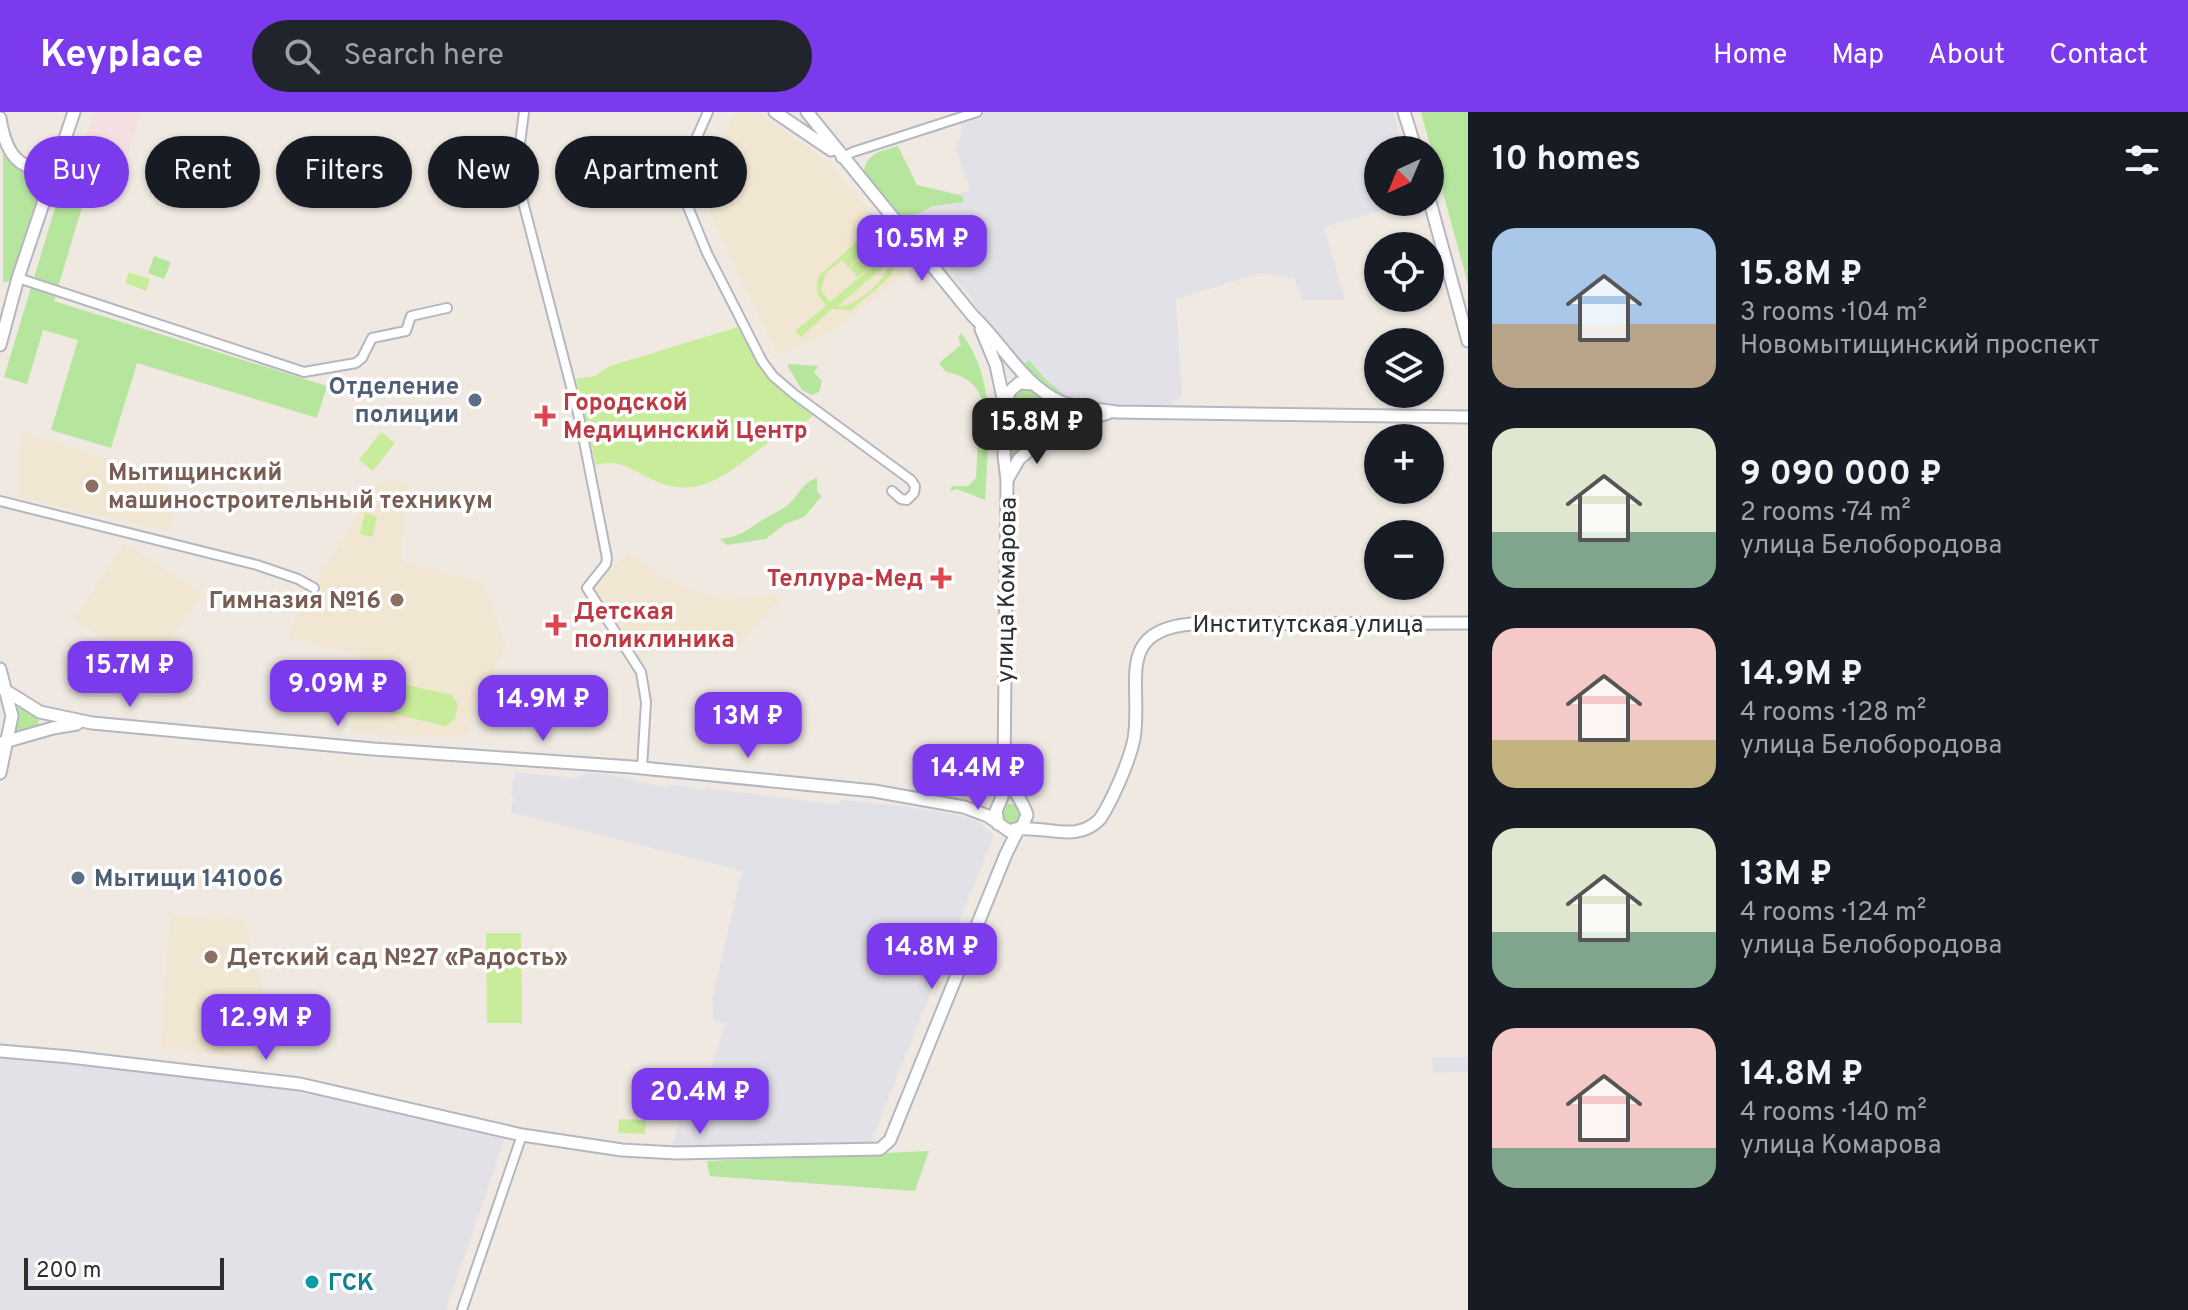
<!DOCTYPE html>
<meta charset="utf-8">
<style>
:root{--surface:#171b24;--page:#20242c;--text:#f1f3f6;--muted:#9ea1a6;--accent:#7c3aed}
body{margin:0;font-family:Overpass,sans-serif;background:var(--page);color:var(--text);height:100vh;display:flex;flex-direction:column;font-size:30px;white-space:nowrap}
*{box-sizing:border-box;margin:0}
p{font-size:26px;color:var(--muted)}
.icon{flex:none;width:44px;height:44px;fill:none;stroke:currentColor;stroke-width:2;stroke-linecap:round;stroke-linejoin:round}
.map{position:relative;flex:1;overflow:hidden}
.side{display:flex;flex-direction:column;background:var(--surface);width:720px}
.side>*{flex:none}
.banner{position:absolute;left:24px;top:24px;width:760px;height:72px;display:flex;gap:16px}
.needle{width:52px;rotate:224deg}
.controls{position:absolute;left:1364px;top:24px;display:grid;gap:16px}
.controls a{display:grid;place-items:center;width:80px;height:80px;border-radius:50%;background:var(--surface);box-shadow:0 2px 6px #0004;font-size:40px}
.scale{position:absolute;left:24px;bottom:20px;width:200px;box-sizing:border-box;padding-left:8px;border:4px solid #2e2e2e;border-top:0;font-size:22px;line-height:28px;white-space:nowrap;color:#2e2e2e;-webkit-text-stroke:6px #fff;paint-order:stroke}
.price{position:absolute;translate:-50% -68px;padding:0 18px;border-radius:16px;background:var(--accent);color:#fff;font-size:26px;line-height:52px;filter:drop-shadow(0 2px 4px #0008)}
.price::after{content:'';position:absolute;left:50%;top:48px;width:24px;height:18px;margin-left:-12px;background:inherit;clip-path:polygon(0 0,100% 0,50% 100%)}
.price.current{background:#222;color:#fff}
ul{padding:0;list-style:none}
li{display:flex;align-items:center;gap:24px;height:200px;padding:0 24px}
li span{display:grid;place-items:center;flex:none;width:224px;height:160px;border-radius:24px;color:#555}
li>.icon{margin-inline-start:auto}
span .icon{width:96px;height:96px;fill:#fffc;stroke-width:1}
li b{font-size:34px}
h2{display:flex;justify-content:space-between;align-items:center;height:96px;padding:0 24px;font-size:34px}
.tag{padding:0 28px;border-radius:36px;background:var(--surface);box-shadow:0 2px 6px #0004;font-size:28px;line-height:72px}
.tag.current{background:var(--accent);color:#fff}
header{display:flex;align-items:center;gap:48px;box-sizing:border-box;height:112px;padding:0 40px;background:var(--accent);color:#fff}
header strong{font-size:38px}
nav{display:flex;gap:44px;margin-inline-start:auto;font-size:28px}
.search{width:560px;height:72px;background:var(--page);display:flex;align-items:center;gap:20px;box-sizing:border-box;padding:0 28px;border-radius:44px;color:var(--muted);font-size:30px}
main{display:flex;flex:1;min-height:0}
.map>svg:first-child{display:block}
.industrial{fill:#e3e1e8}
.education{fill:#f0e6d1}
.medical{fill:#f5dfe0}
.green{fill:#b6e59e}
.pitch{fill:#c9ec9a;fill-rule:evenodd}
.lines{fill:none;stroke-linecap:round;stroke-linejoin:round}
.street-casing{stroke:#b4b7c1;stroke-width:12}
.secondary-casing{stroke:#b4b7c1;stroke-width:15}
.street{stroke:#fff;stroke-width:8}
.secondary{stroke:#fff;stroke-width:11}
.service-dot{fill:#5c6f8a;stroke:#fff;stroke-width:3}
.health-dot{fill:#e0444e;stroke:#fff;stroke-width:3}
.education-dot{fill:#8d6e63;stroke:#fff;stroke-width:3}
.culture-dot{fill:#0f9aa8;stroke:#fff;stroke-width:3}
.labels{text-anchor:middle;stroke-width:7;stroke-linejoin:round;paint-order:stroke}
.service-label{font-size:24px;font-weight:bold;fill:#4e5e75;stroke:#fff;text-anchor:end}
.health-label{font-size:24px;font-weight:bold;fill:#be3a42;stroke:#fff;text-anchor:start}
.education-label{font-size:24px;font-weight:bold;fill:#785e54;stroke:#fff;text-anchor:start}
.street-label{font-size:24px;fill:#2e2e2e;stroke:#fff}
.culture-label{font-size:24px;font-weight:bold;fill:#0d838f;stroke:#fff;text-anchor:start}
</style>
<header>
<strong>Keyplace</strong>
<div class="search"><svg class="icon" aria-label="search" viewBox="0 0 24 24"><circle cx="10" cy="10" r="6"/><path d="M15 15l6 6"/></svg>Search here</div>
<nav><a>Home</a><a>Map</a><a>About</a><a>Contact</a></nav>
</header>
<main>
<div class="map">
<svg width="1468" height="1198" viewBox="0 0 1468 1198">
<rect width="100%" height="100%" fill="#efe9e1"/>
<path class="industrial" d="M 987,0 L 1393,0 L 1404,38 L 1378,38 L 1378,90 L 1412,90 L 1324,115 L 1345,188 L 1303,188 L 1294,166 L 1260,161 L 1176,187 L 1182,283 L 1171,294 L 1112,293 L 1077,289 L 1051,278 L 1020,249 L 979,199 L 969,182 L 953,166 L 956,162 L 920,119 L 913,121 L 902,108 L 928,92 L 968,79 L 970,75 L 956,38 L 962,19 L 960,10 Z
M 515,660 L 575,666 L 586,661 L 606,662 L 667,676 L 669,673 L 681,673 L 704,679 L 706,676 L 840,693 L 842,688 L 899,694 L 947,701 L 978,709 L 994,723 L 871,1030 L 673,1035 L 691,957 L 709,961 L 726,911 L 714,908 L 712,888 L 742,759 L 511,700 L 514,684 L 511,683 Z
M 1432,945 L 1468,945 L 1468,960 L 1433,961 Z
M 0,947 L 51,949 L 257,971 L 505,1026 L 446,1198 L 0,1198 Z"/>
<path class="education" d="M 735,0 L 758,0 L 830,52 L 888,122 L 905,159 L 905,163 L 838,215 L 813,229 L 777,242 L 713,108 L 707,87 L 706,70 L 712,44 Z
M 21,320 L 159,363 L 176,388 L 170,419 L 18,385 Z
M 379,368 L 407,372 L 400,443 L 404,450 L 483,471 L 504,528 L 506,533 L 464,626 L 351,620 L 355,599 L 349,597 L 350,566 L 355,568 L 360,542 L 288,526 L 297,501 Z
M 124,431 L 202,481 L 152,558 L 74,508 Z
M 627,440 L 662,465 L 698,481 L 723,486 L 775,484 L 778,490 L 738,534 L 706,520 L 687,521 L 639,548 L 595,476 Z
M 170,804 L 244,807 L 265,883 L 257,947 L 161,936 Z"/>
<path class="medical" d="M 95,0 L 141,0 L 120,65 L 77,50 Z"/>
<path class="green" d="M 1421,0 L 1468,0 L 1468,172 Z
M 898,34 L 917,73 L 963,84 L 963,90 L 933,94 L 903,109 L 864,61 C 865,41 882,39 898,34 Z
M 3,42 L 14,50 L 50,58 L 10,169 L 3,170 Z
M 65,63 L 90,68 L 54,189 L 327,274 L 317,306 L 137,251 L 111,336 L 51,318 L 78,228 L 43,218 L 27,272 L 4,265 Z
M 154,144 L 171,150 L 164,167 L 148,161 Z
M 961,221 C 982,248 988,279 988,314 L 980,314 C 990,286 974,264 946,260 L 939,251 L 961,233 L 958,226 Z
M 1029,248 L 1047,269 L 1070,287 C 1051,279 1038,267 1023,253 Z
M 790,252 L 818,254 L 814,260 L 822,269 L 819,280 L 812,283 L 802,278 L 787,253 Z
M 1027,275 L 1057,297 L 1056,310 L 1033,319 C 1013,316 1010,290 1020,276 Z
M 1009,317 L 1030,329 L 1009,352 Z
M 978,328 L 988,338 L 985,388 L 957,377 L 950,379 L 952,374 L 968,374 L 976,366 Z
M 817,366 L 817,380 L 822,384 L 804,405 L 785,412 L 766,427 L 727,433 L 720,427 C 739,425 746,419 761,409 C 770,403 781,399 789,392 C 799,383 803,370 817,366 Z
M 19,590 L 39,602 L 38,615 L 15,622 Z
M1000 703a11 11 0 1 1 22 0a11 11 0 1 1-22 0Z
M 929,1039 L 915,1079 L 710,1064 L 707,1049 Z"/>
<path class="pitch" d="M 870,126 L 883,130 L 892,140 L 894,154 L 891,164 L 851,198 L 832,197 L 801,225 L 795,219 L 826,194 L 817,181 L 818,165 L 856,130 ZM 866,132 L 880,135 L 886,143 L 830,190 L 821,178 L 826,161 L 842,148 L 848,156 L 862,144 L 856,136 ZM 888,151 C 888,168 855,196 838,194 Z
M 869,139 L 877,148 L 858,165 L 850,156 Z
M 129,160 L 150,167 L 146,179 L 125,171 Z
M 738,215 L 767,264 L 815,301 C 805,315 783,319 769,330 C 730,359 699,393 647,365 C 628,355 618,347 596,353 L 576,267 L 595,264 L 610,254 Z
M 381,320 L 395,331 L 373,359 L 359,348 Z
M 365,401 L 377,405 L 372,425 L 360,422 Z
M 398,571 L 452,583 L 458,592 L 455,607 L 446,614 L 390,601 L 385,592 L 386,581 Z
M 486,821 L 521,821 L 522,911 L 487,911 Z
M 619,1007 L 646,1008 L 645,1022 L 618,1021 Z"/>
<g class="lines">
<g class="street-casing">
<path id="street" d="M 524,0 L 516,63 L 580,309 L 607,446 L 606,452 L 587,476 L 641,560 L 646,590 L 642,656
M 708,0 L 685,52 L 681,78 L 707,141 L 762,249 L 773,264 L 794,282 L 911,368 L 915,374 L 914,381 L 907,388 L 901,387 L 892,379
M 841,46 L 853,40 L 977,0
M 18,166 L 304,260 L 356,251 L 362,246 L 372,226 L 406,219 L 411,204 L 447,196
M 0,389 L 257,453 L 298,467 L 314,476
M 462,1198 L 522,1023"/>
</g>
<g class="secondary-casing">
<path id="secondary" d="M 775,0 L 831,38
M 807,0 L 973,204 C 1002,231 1024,274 1061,290 C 1079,297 1098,297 1116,300 L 1468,305
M 1404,0 L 1416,38
M 0,6 C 5,38 18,65 56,53
M 1430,90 L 1468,229
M 981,217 L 996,253 L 1007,305 L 1016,318 L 1029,324 L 1044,325 L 1069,313 L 1108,301
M 0,233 L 18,166 L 74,0
M 1005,290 L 1010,279 L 1019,271 L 1034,272
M 1053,320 L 1061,305 L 1057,288
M 1007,368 L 1019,347 L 1044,325
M 0,557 L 12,604 L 0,661
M 0,575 L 40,600 L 92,611 L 373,637 L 632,655 L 874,679 L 964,695 L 988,704 L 1009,719 L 1022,715 L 1027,703 C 1023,688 1010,676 1004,657
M 1,631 L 53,616 L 77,612
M 998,712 L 996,699 L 1002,685 L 1004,657 L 1007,368 L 1004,344 L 1005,300
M 1019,717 C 1048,714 1077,731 1100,707 C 1113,687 1129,650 1134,627 C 1143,573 1113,519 1191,512 L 1468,511
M 0,939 L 70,945 L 300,972 L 522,1023 L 622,1038 L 676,1041 L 880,1037 L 890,1028 L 1006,742 L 1018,718"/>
</g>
<use href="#street" class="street"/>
<use href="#secondary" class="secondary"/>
</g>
<g class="service-dot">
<circle cx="475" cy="288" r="8"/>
<circle cx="78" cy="766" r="8"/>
</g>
<g class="health-dot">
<path d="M541 292h8v8h8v8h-8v8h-8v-8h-8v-8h8z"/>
<path d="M937 454h8v8h8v8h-8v8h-8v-8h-8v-8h8z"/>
<path d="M552 501h8v8h8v8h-8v8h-8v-8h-8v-8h8z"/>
</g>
<g class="education-dot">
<circle cx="92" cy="374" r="8"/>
<circle cx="397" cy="488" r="8"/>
<circle cx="211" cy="845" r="8"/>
</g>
<circle class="culture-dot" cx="312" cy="1170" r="8"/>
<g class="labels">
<g class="service-label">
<text x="459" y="282">Отделение<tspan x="459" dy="28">полиции</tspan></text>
<text x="94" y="774" text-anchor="start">Мытищи 141006</text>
</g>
<g class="health-label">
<text x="563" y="298">Городской<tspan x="563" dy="28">Медицинский Центр</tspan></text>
<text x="923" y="474" text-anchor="end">Теллура-Мед</text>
<text x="574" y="507">Детская<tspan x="574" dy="28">поликлиника</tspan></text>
</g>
<g class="education-label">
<text x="108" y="368">Мытищинский<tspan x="108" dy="28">машиностроительный техникум</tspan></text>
<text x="381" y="496" text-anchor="end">Гимназия №16</text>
<text x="227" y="853">Детский сад №27 «Радость»</text>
</g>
<g class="street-label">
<text transform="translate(1006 478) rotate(-89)" y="8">улица Комарова</text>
<text x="1308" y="520">Институтская улица</text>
</g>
<g class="culture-label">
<text x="328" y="1178">ГСК</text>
</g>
</g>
</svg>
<div class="controls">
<a><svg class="needle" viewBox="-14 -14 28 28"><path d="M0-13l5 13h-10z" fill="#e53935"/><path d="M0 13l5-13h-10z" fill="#9ea1a6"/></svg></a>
<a><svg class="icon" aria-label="locate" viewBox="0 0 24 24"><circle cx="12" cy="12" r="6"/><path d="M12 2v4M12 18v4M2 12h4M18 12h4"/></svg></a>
<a><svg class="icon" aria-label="layers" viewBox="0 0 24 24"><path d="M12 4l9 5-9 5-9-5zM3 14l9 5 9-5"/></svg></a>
<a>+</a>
<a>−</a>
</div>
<div class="scale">200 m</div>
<b class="price" style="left:922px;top:171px">10.5M ₽</b>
<b class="price current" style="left:1037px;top:354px">15.8M ₽</b>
<b class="price" style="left:130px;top:597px">15.7M ₽</b>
<b class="price" style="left:338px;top:616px">9.09M ₽</b>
<b class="price" style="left:543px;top:631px">14.9M ₽</b>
<b class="price" style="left:748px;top:648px">13M ₽</b>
<b class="price" style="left:978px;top:700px">14.4M ₽</b>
<b class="price" style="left:932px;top:879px">14.8M ₽</b>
<b class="price" style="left:266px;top:950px">12.9M ₽</b>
<b class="price" style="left:700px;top:1024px">20.4M ₽</b>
<div class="banner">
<a class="tag current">Buy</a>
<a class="tag">Rent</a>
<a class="tag">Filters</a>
<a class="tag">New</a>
<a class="tag">Apartment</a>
</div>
</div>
<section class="side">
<h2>10 homes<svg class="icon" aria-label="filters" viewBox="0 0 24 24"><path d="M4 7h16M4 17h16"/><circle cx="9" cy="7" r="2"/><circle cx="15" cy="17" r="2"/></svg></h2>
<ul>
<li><span style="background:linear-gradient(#a9c7e8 60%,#b9a48a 0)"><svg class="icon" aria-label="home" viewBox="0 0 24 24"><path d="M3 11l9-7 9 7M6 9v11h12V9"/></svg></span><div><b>15.8M ₽</b><p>3 rooms · 104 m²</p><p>Новомытищинский проспект</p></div></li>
<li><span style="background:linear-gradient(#dfe7d0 65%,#7fa58c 0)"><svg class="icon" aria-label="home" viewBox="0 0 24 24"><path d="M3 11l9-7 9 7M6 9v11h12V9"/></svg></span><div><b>9 090 000 ₽</b><p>2 rooms · 74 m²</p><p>улица Белобородова</p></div></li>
<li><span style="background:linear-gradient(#f6c9c9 70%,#c2b280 0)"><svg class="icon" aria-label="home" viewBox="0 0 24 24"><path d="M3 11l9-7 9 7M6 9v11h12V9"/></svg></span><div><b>14.9M ₽</b><p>4 rooms · 128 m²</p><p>улица Белобородова</p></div></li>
<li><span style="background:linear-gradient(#dfe7d0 65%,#7fa58c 0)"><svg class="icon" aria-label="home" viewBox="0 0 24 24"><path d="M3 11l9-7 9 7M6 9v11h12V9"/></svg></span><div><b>13M ₽</b><p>4 rooms · 124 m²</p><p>улица Белобородова</p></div></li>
<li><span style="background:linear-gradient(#f6c9c9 75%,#7fa58c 0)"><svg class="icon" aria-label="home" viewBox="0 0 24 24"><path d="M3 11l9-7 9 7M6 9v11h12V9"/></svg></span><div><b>14.8M ₽</b><p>4 rooms · 140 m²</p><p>улица Комарова</p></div></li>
</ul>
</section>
</main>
